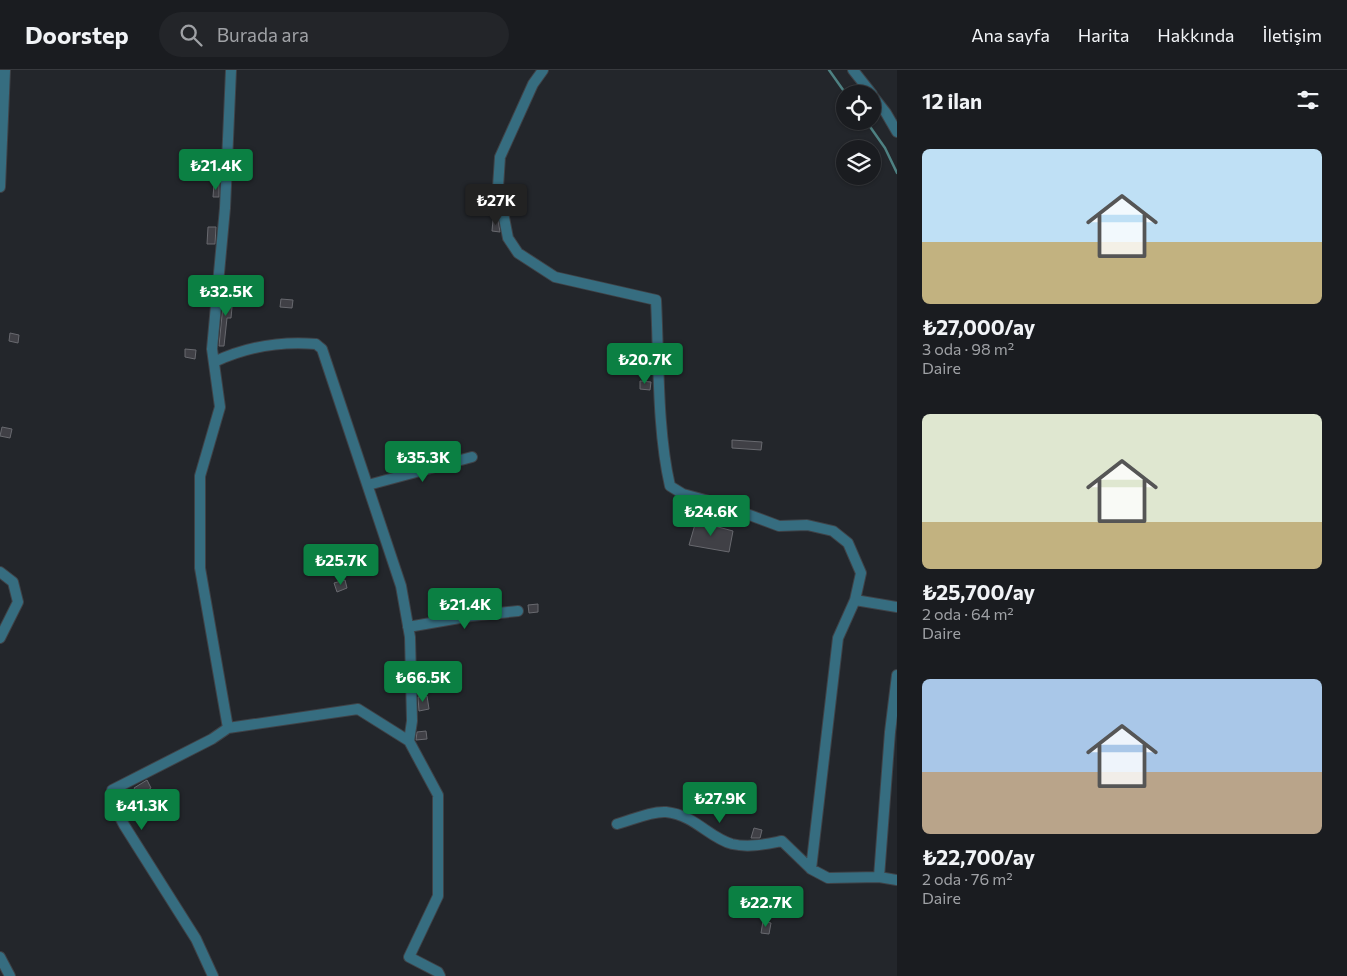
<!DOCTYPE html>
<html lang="tr">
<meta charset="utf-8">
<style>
:root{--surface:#1a1c20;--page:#232529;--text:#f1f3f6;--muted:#9fa1a5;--line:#383a3e;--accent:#0b8043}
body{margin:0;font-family:Commissioner,sans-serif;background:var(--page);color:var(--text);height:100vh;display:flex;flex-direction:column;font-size:19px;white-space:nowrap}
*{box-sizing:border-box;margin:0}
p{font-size:16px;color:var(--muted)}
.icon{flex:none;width:28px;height:28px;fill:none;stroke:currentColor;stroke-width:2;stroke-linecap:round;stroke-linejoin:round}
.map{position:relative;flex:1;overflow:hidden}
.side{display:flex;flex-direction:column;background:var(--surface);width:450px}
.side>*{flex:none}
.tools{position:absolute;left:836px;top:15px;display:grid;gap:10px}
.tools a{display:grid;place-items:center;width:45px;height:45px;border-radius:50%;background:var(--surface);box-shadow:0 1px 4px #0004,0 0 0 1px var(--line);font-size:25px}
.price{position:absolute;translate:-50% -42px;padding:0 11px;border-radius:5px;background:var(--accent);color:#fff;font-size:16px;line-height:32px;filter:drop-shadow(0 1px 2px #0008)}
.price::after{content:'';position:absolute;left:50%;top:30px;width:15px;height:11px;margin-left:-8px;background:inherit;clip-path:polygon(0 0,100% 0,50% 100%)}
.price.active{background:#222;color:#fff}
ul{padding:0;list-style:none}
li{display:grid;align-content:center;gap:10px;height:265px;padding:0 25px}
li span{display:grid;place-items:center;height:155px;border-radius:8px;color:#555}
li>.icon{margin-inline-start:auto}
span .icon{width:90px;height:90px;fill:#fffc;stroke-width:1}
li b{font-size:21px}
h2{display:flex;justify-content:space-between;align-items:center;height:60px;padding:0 25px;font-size:21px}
header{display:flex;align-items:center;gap:30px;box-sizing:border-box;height:70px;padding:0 25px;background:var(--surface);border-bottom:1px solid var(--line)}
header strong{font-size:24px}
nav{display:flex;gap:28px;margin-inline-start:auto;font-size:18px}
.search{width:350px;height:45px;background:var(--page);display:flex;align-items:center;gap:12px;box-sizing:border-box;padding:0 18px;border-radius:28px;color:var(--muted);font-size:19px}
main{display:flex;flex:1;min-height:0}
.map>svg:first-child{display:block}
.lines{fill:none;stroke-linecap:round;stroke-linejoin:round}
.stream{stroke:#4e8182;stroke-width:2.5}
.building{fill:#404046;stroke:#68696f}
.minor-casing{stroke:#3f4247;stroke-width:12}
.minor{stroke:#366d80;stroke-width:10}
</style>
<header>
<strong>Doorstep</strong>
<div class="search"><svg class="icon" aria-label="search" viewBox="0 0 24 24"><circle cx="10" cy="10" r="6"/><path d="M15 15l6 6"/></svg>Burada ara</div>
<nav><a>Ana sayfa</a><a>Harita</a><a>Hakkında</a><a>İletişim</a></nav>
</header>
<main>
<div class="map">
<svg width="897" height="906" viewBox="0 0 897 906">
<rect width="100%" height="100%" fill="#23262b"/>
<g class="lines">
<path class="stream" d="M 829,0 L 846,24
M 866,51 L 885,78 L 897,103"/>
</g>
<path class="building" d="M 214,114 L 219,114 L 219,127 L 213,127 Z
M 493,150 L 498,150 L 500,162 L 492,161 Z
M 208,157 L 216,157 L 215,174 L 207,174 Z
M 224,225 L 233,226 L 231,248 L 227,248 L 224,276 L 219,276 Z
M 281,229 L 293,230 L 292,238 L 280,237 Z
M 10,263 L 19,265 L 18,273 L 9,271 Z
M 185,279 L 196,280 L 195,289 L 185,287 Z
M 640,311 L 651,312 L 650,320 L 640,319 Z
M 2,357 L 12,359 L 10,368 L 0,366 Z
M 732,370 L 762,372 L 761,380 L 732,378 Z
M 696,451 L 733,461 L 729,482 L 689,475 Z
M 345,510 L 347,518 L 337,522 L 334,513 Z
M 538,534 L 538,542 L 529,543 L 528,535 Z
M 427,626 L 429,639 L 419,641 L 418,627 Z
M 426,661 L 427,669 L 416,670 L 417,662 Z
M 147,710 L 151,718 L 139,726 L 134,718 Z
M 754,758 L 762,760 L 760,768 L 751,768 Z
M 763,851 L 771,853 L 769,864 L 761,863 Z"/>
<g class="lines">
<g class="minor-casing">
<path id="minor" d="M 543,0 L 533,14 L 500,87 L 498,117 L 508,168 L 518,183 L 555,207 L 656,230 C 659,288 657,360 670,416 L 683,424 L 720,434 L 779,456 L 807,455 L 833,461 L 848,473 L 861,503 L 855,530 L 838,568 L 811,799 L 828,808 L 879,807 L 897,810
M 853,0 L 872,24
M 872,25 L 886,43 L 897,62
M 0,117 L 5,0
M 214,292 C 246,277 281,271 316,274 L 322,279 L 401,516 L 410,567 L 412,651 L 409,671
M 368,415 L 472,387
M 0,502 L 13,512 L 18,532 L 0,568
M 855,530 L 897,537
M 408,557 L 471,546 L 518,541
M 228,658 L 200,498 L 200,406 L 220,337 L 212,279 L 225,138 L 231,0
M 617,754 C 632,750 651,741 666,742 C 695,745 709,768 732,774 C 749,778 766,774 782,771 L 811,799
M 879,807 L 890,662 L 897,605
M 0,887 L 10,906
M 213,906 L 196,869 L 124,755 L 111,730 L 112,720 L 212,669 L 228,658 L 358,639 L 409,671 L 438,725 L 438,826 L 409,887 L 438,902 L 440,906"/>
</g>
<use href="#minor" class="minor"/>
</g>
</svg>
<div class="tools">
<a><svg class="icon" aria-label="locate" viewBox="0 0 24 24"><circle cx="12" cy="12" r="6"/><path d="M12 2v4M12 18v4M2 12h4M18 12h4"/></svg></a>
<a><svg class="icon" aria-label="layers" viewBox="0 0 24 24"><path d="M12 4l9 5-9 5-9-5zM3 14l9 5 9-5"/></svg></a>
</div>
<b class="price" style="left:216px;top:121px">₺21.4K</b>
<b class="price active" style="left:496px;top:156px">₺27K</b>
<b class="price" style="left:226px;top:247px">₺32.5K</b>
<b class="price" style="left:645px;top:315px">₺20.7K</b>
<b class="price" style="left:423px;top:413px">₺35.3K</b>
<b class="price" style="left:711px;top:467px">₺24.6K</b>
<b class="price" style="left:341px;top:516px">₺25.7K</b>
<b class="price" style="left:465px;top:560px">₺21.4K</b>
<b class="price" style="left:423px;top:633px">₺66.5K</b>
<b class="price" style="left:720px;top:754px">₺27.9K</b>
<b class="price" style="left:142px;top:761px">₺41.3K</b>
<b class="price" style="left:766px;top:858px">₺22.7K</b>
</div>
<section class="side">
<h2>12 ilan<svg class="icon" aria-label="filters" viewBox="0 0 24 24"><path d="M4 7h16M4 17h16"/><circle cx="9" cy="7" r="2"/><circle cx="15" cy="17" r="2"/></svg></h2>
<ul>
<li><span style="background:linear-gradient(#bfe0f5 60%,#c2b280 0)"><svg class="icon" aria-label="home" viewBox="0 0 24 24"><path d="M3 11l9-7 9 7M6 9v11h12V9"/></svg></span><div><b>₺27,000/ay</b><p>3 oda · 98 m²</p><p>Daire</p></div></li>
<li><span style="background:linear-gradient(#dfe7d0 70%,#c2b280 0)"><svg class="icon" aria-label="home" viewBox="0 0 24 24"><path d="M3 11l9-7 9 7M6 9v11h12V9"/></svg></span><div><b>₺25,700/ay</b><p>2 oda · 64 m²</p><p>Daire</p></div></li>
<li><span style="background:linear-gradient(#a9c7e8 60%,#b9a48a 0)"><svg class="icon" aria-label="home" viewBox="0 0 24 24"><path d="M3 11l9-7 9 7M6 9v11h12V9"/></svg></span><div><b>₺22,700/ay</b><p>2 oda · 76 m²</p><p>Daire</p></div></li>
</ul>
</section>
</main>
